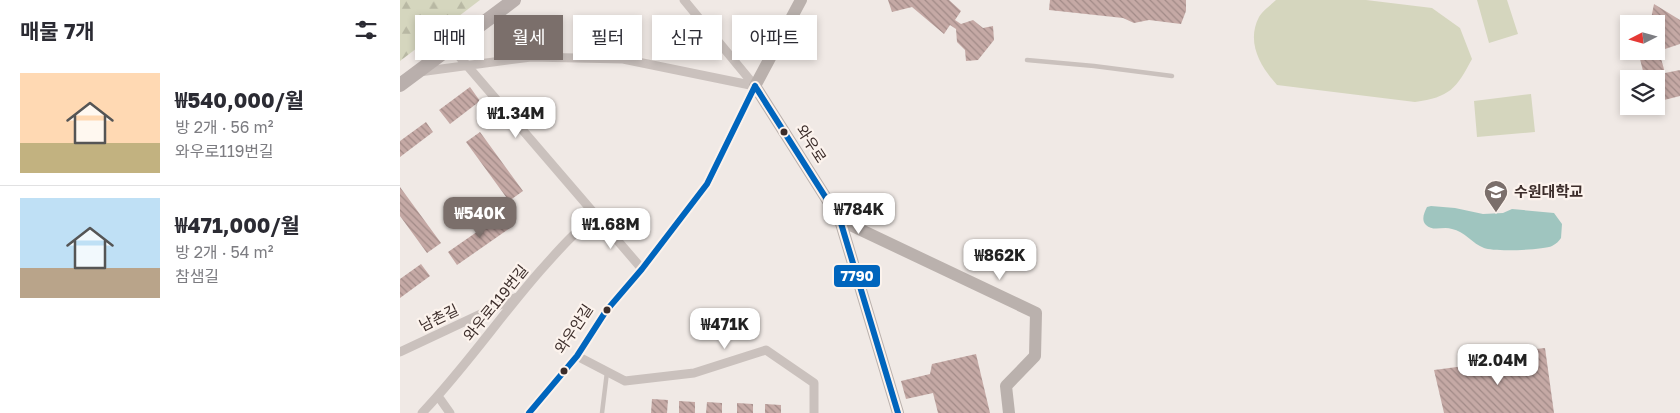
<!DOCTYPE html>
<html lang="ko">
<meta charset="utf-8">
<style>
:root{--surface:#fff;--page:#f7f7f7;--text:#2b2b33;--muted:#7c7c81;--line:#e1e1e2;--accent:#7b6f6b}
body{margin:0;font-family:"Golos Text","Noto Sans KR",sans-serif;background:var(--page);color:var(--text);height:100vh;display:flex;flex-direction:column;font-size:19px;white-space:nowrap}
*{box-sizing:border-box;margin:0}
p{font-size:16px;color:var(--muted)}
.icon{flex:none;width:28px;height:28px;fill:none;stroke:currentColor;stroke-width:2;stroke-linecap:round;stroke-linejoin:round}
.map{position:relative;flex:1;overflow:hidden}
.drawer{display:flex;flex-direction:column;background:var(--surface);width:400px}
.drawer>*{flex:none}
.hud{position:absolute;left:15px;top:15px;width:475px;height:45px;display:flex;gap:10px}
.needle{width:32px;rotate:264deg}
.controls{position:absolute;left:1220px;top:15px;display:grid;gap:10px}
.controls a{display:grid;place-items:center;width:45px;height:45px;border-radius:0px;background:var(--surface);box-shadow:0 2px 8px #0003;font-size:25px}
.price{position:absolute;translate:-50% -42px;padding:0 11px;border-radius:10px;background:#fff;color:#222;font-size:16px;line-height:32px;filter:drop-shadow(0 1px 2px #0008)}
.price::after{content:'';position:absolute;left:50%;top:30px;width:15px;height:11px;margin-left:-8px;background:inherit;clip-path:polygon(0 0,100% 0,50% 100%)}
.price.active{background:var(--accent);color:#fff}
ul{padding:0;list-style:none}
li{display:flex;align-items:center;gap:15px;height:125px;padding:0 20px}
li+li{border-top:1px solid var(--line)}
li span{display:grid;place-items:center;flex:none;width:140px;height:100px;border-radius:0px;color:#555}
li>.icon{margin-inline-start:auto}
span .icon{width:60px;height:60px;fill:#fffc;stroke-width:1}
li b{font-size:21px}
h2{display:flex;justify-content:space-between;align-items:center;height:60px;padding:0 20px;font-size:21px}
.chip{padding:0 18px;border-radius:0px;background:var(--surface);box-shadow:0 2px 8px #0003;font-size:18px;line-height:45px}
.chip.active{background:var(--accent);color:#fff}
main{display:flex;flex:1;min-height:0}
.map>svg:first-child{display:block}
.green{fill:#d5d6be}
.forest{fill:url(#forest-firs)}
.water{fill:#9fc5bf}
.building{fill:url(#building-back-hatch)}
.lines{fill:none;stroke-linecap:round;stroke-linejoin:round}
.lane{stroke:#cac1bd;stroke-width:4.5}
.street{stroke:#cac1bd;stroke-width:9}
.secondary{stroke:#bab1ad;stroke-width:12}
.primary{stroke:#b9afac;stroke-width:14}
.bus-1-casing{stroke:#fcf3ed;stroke-width:10}
.bus-1{stroke:#0065bd;stroke-width:6}
.bus-dot{fill:#3c2d2a;stroke:#fcf3ed;stroke-width:2}
.labels{text-anchor:middle;stroke-width:4.5;stroke-linejoin:round;paint-order:stroke}
.street-label{font-size:15px;fill:#3c2d2a;stroke:#fcf3ed}
.poi-label{font-size:15px;font-weight:bold;fill:#3c2d2a;stroke:#fcf3ed;text-anchor:start}
.line-badge{stroke:#fcf3ed;stroke-width:2}
.badge-label{font-size:14px;text-anchor:middle;font-weight:bold;fill:#fff}
</style>
<main>
<section class="drawer">
<h2>매물 7개<svg class="icon" aria-label="filters" viewBox="0 0 24 24"><path d="M4 7h16M4 17h16"/><circle cx="9" cy="7" r="2"/><circle cx="15" cy="17" r="2"/></svg></h2>
<ul>
<li><span style="background:linear-gradient(#ffd9b3 70%,#c2b280 0)"><svg class="icon" aria-label="home" viewBox="0 0 24 24"><path d="M3 11l9-7 9 7M6 9v11h12V9"/></svg></span><div><b>₩540,000/월</b><p>방 2개 · 56 m²</p><p>와우로119번길</p></div></li>
<li><span style="background:linear-gradient(#bfe0f5 70%,#b9a48a 0)"><svg class="icon" aria-label="home" viewBox="0 0 24 24"><path d="M3 11l9-7 9 7M6 9v11h12V9"/></svg></span><div><b>₩471,000/월</b><p>방 2개 · 54 m²</p><p>참샘길</p></div></li>
</ul>
</section>
<div class="map">
<svg width="1280" height="413" viewBox="0 0 1280 413">
<defs>
<pattern id="forest-firs" width="22" height="20" patternUnits="userSpaceOnUse" patternTransform="scale(1.25)"><rect width="22" height="20" fill="#d5d6be"/><path d="M5 1l3.5 6h-7zM16 11l3.5 6h-7z" fill="#b8b8a3"/></pattern>
<pattern id="building-back-hatch" width="6" height="6" patternUnits="userSpaceOnUse" patternTransform="scale(1.25)"><rect width="6" height="6" fill="#c5a9a5"/><path d="M-1 5l2 2M0 0l6 6M5-1l2 2" fill="none" stroke="#a18a87"/></pattern>
</defs>
<rect width="100%" height="100%" fill="#f0e9e5"/>
<path class="green" d="M 876,0 L 966,0 L 1032,8 L 1060,28 L 1072,59 C 1056,89 1050,97 1015,102 L 877,85 C 860,66 846,42 859,17 C 862,11 871,5 876,0 Z
M 1077,0 L 1107,0 L 1118,34 L 1089,43 Z
M 1131,94 L 1135,132 L 1077,137 L 1074,101 Z"/>
<path class="forest" d="M 0,0 L 80,0 L 0,61 Z"/>
<path class="water" d="M 1031,206 L 1055,208 L 1083,214 L 1103,213 L 1112,209 L 1154,213 L 1162,224 L 1161,238 C 1159,241 1156,244 1152,246 C 1143,250 1094,252 1084,248 C 1073,244 1064,231 1052,229 C 1043,226 1033,232 1026,225 C 1021,220 1024,213 1027,207 Z"/>
<path class="building" d="M 488,0 L 549,0 L 561,11 L 555,20 L 561,24 L 573,20 L 583,28 L 593,26 L 594,40 L 578,60 L 566,61 L 565,50 L 557,42 L 556,29 L 550,25 L 544,34 L 512,7 L 492,12 Z
M 650,0 L 786,0 L 786,11 L 781,24 L 749,20 L 734,23 L 723,18 L 649,10 Z
M 1254,4 L 1280,20 L 1280,44 L 1259,51 L 1265,73 L 1280,70 L 1280,96 L 1256,102 L 1256,79 L 1245,79 L 1238,51 L 1256,51 L 1256,24 L 1250,24 Z
M 70,87 L 80,101 L 50,124 L 39,110 Z
M 26,122 L 33,132 L 0,157 L 0,141 Z
M 80,132 L 123,191 L 109,201 L 66,142 Z
M 0,187 L 41,243 L 27,253 L 0,216 Z
M 104,213 L 113,226 L 57,265 L 48,252 Z
M 21,264 L 30,276 L 0,298 L 0,279 Z
M 1145,348 L 1154,413 L 1044,413 L 1034,370 L 1118,359 L 1117,351 Z
M 576,354 L 590,413 L 538,413 L 533,393 L 506,399 L 501,381 L 530,374 L 532,364 Z
M 252,399 L 268,400 L 267,413 L 251,413 Z
M 279,401 L 295,402 L 295,413 L 279,413 Z
M 307,402 L 322,403 L 322,413 L 306,413 Z
M 337,403 L 353,404 L 353,413 L 337,413 Z
M 365,404 L 381,405 L 381,413 L 365,413 Z"/>
<g class="lines">
<path class="lane" d="M 627,60 L 694,66 L 772,76
M 202,413 L 207,372"/>
<path class="street" d="M 284,0 L 355,86
M 52,48 L 242,269
M 19,72 L 131,57 L 223,59 L 355,86
M 0,352 L 117,297
M 177,356 L 225,381 L 294,373 L 366,350 L 414,383 L 414,413
M 38,396 L 50,413
M 22,413 C 64,369 99,318 140,271 C 158,251 175,231 197,215
M 129,413 L 177,356 L 206,311 L 242,269 L 307,184 L 355,86"/>
<path class="secondary" d="M 401,0 L 355,86 L 440,220 L 498,413
M 440,220 L 636,313 L 635,356 L 606,386 L 609,413"/>
<path class="primary" d="M 0,85 L 114,0"/>
<g class="bus-1-casing">
<path id="bus-1" d="M 355,86 L 440,220 L 498,413
M 129,413 L 177,356 L 206,311 L 242,269 L 307,184 L 355,86"/>
</g>
<use href="#bus-1" class="bus-1"/>
</g>
<defs>
<g id="university-pin" transform="scale(1.25)"><path d="M0 17L-7.5 6A9.5 9.5 0 1 1 7.5 6Z" fill="#7b6f6b" stroke="#fcf3ed"/><path d="M0-5L7-2L0 1L-7-2ZM-4 1L0 2.5L4 1V4Q0 6-4 4Z" fill="#fff"/></g>
</defs>
<g fill-rule="evenodd">
<use href="#university-pin" x="1096" y="192"/>
</g>
<g class="bus-dot">
<circle cx="384" cy="132" r="4.5"/>
<circle cx="207" cy="310" r="4.5"/>
<circle cx="164" cy="371" r="4.5"/>
</g>
<g class="labels">
<g class="street-label">
<text transform="translate(411 144) rotate(57)" y="5">와우로</text>
<text transform="translate(96 303) rotate(-51)" y="5">와우로119번길</text>
<text transform="translate(39 318) rotate(-26)" y="5">남촌길</text>
<text transform="translate(174 329) rotate(-56)" y="5">와우안길</text>
</g>
<g class="poi-label">
<text x="1114" y="197">수원대학교</text>
</g>
</g>
<rect class="line-badge" x="433" y="264" width="48" height="24" rx="5" fill="#0065bd"/>
<g class="badge-label">
<text x="457" y="281">7790</text>
</g>
</svg>
<div class="controls">
<a><svg class="needle" viewBox="-14 -14 28 28"><path d="M0-13l5 13h-10z" fill="#e53935"/><path d="M0 13l5-13h-10z" fill="#7c7c81"/></svg></a>
<a><svg class="icon" aria-label="layers" viewBox="0 0 24 24"><path d="M12 4l9 5-9 5-9-5zM3 14l9 5 9-5"/></svg></a>
</div>
<b class="price" style="left:116px;top:139px">₩1.34M</b>
<b class="price" style="left:459px;top:235px">₩784K</b>
<b class="price active" style="left:80px;top:239px">₩540K</b>
<b class="price" style="left:211px;top:250px">₩1.68M</b>
<b class="price" style="left:600px;top:281px">₩862K</b>
<b class="price" style="left:325px;top:350px">₩471K</b>
<b class="price" style="left:1098px;top:386px">₩2.04M</b>
<div class="hud">
<a class="chip">매매</a>
<a class="chip active">월세</a>
<a class="chip">필터</a>
<a class="chip">신규</a>
<a class="chip">아파트</a>
</div>
</div>
</main>
